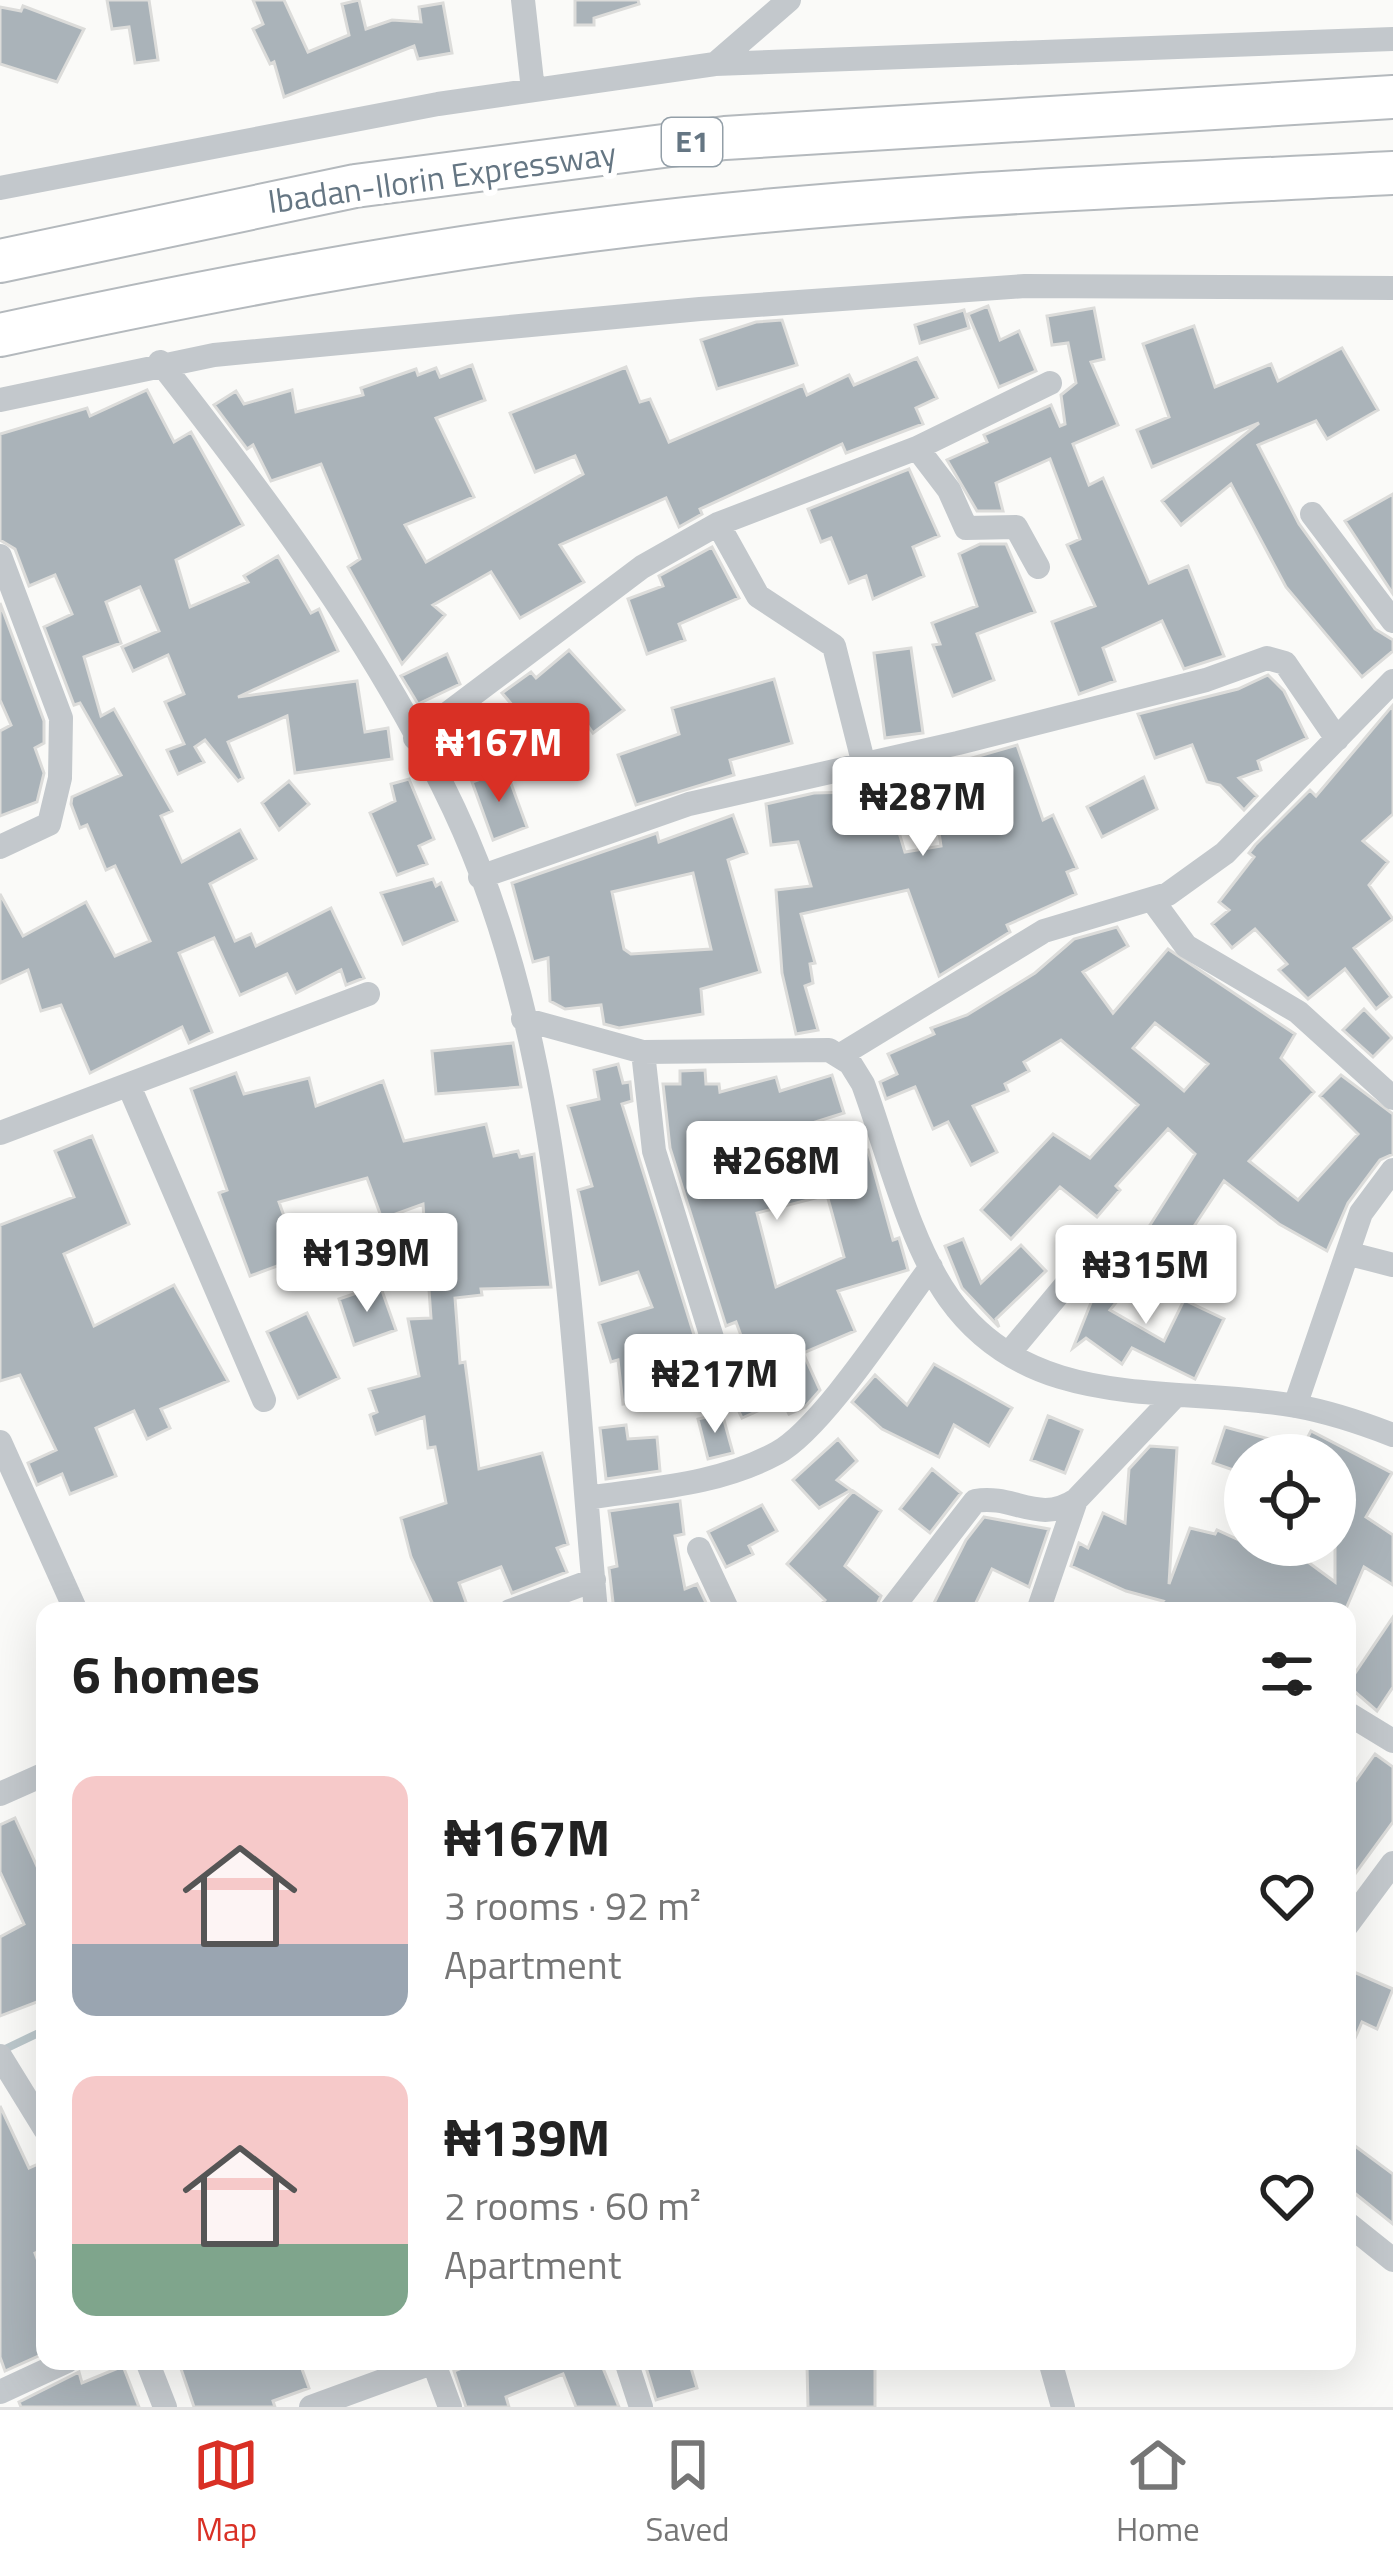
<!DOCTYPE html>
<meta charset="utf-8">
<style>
:root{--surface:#fff;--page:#f6f6f6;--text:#222;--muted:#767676;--line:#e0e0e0;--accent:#d93025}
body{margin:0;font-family:"Titillium Web",sans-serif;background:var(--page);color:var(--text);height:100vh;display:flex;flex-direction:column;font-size:45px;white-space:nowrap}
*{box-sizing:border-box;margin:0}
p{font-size:39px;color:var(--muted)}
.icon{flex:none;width:66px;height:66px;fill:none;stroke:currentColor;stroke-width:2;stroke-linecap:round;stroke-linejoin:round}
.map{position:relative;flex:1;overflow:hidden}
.details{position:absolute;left:36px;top:1602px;width:1320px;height:768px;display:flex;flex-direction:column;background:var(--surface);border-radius:24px;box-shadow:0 12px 48px #0002}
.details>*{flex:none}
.fabs{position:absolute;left:1224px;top:1434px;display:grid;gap:24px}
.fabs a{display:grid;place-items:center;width:132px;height:132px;border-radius:50%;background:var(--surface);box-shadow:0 12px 48px #0002;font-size:60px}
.price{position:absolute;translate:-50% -102px;padding:0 27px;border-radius:12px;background:#fff;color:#222;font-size:39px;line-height:78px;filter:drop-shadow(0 3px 6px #0008)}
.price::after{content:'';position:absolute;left:50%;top:72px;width:36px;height:27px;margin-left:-18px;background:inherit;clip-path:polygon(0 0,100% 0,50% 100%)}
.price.on{background:var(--accent);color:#fff}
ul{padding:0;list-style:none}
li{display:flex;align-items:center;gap:36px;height:300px;padding:0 36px}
li span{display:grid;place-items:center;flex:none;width:336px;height:240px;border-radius:24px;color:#555}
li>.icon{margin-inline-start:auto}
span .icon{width:144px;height:144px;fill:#fffc;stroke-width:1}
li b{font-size:51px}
h2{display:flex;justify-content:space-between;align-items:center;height:144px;padding:0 36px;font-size:51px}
.tab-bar{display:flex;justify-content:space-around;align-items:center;height:168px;border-top:3px solid var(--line);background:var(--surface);font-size:33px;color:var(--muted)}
.tab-bar a{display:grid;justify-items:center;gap:6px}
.tab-bar .on{color:var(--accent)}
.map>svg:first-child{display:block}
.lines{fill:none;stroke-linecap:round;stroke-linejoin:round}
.stream{stroke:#bbc7cb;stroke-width:8}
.building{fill:#aab3b9;stroke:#dcdcda;stroke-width:3;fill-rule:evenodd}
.motorway-casing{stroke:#b4b9bd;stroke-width:46}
.minor{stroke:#c3c8cc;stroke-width:24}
.motorway{stroke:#fff;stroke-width:42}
.labels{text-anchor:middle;stroke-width:12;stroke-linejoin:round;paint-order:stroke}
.shield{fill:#fff;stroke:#939fa8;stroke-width:3}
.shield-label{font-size:30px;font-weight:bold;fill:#657683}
.street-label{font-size:33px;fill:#657683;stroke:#fff}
</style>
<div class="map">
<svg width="1393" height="2407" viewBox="0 0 1393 2407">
<rect width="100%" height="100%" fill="#fafaf8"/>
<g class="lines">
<path class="stream" d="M 3,2050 L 45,2030"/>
</g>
<path class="building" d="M 107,0 L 149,0 L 158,60 L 135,63 L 129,27 L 112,29 Z
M 253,0 L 284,0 L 308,52 L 349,35 L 342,4 L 359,0 L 366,29 L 392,20 L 421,22 L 419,7 L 443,3 L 452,53 L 418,59 L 414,46 L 284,97 L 274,62 L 270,64 L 253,29 L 263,24 Z
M 575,0 L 638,0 L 639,4 L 594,18 L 594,25 L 575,25 Z
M 23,6 L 84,29 L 57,82 L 0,64 L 0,7 L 21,11 Z
M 988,306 L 1000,340 L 1019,331 L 1036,371 L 999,387 L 968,314 Z
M 1094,308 L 1104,359 L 1091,362 L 1118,425 L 1073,444 L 1089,485 L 1103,478 L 1149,583 L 1188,566 L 1224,656 L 1184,669 L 1162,621 L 1103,648 L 1115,681 L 1079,694 L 1052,622 L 1095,606 L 1067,545 L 1080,539 L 1050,459 L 996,483 L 1003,511 L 977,511 L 947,460 L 987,442 L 984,435 L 1051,405 L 1060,426 L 1065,424 L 1061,395 L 1076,383 L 1068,343 L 1052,345 L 1047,316 Z
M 964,310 L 969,328 L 920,343 L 915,325 Z
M 782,320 L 797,365 L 717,389 L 701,340 L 756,322 Z
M 1194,326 L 1215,387 L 1271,364 L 1278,381 L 1342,348 L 1378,410 L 1327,439 L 1316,421 L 1258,445 L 1299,524 L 1375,629 L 1393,640 L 1393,651 L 1362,677 L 1286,587 L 1231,484 L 1181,525 L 1162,501 L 1259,423 L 1152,467 L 1137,430 L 1169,417 L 1143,344 Z
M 917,358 L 937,398 L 916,408 L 923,424 L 846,453 L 842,444 L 700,509 L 702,514 L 679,527 L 666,498 L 560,545 L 584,582 L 520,618 L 491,572 L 433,605 L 445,615 L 402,664 L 348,567 L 360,559 L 321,464 L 271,481 L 253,445 L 247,449 L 214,405 L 236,391 L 244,404 L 292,390 L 296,412 L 363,395 L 361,388 L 416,369 L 418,375 L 436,368 L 440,377 L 472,365 L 485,400 L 436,418 L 474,497 L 405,525 L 426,562 L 583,474 L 575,456 L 535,472 L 510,413 L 626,367 L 640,402 L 650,399 L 669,442 L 803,385 L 807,395 L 849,375 L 854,385 Z
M 147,390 L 174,442 L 191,432 L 243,525 L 176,560 L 190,607 L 248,582 L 244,576 L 278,556 L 311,613 L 319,609 L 338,651 L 238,697 L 357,681 L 365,732 L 388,728 L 392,759 L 295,773 L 287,716 L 228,742 L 243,778 L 238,781 L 205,740 L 195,747 L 204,762 L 178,774 L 167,750 L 184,744 L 165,702 L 184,694 L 168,655 L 133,671 L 122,647 L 159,631 L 140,587 L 106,602 L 121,643 L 84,657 L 101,716 L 114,709 L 172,811 L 161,816 L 182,862 L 240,830 L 256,859 L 210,884 L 235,941 L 251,934 L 256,946 L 331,908 L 364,978 L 346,985 L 341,970 L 296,993 L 287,974 L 240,995 L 214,938 L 179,953 L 212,1032 L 189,1043 L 182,1027 L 90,1073 L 61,1005 L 41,1011 L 28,970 L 0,983 L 0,894 L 23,936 L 86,902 L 115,956 L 150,941 L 115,866 L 106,870 L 87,825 L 80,828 L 71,804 L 72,797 L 121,775 L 80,703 L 74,705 L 44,627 L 72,614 L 55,575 L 29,586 L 15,549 L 0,540 L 0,434 L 87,408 L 90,416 Z
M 909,469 L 939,536 L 913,547 L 924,576 L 873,599 L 866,576 L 849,583 L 831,538 L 821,542 L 808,509 Z
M 1393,494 L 1393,594 L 1345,521 Z
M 980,544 L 1006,544 L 1035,612 L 977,634 L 994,680 L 953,696 L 933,645 L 940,644 L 932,623 L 977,606 L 959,554 Z
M 712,547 L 739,598 L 679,624 L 685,640 L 647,654 L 628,599 L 663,586 L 659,576 Z
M 0,603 L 44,721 L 44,743 L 35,748 L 44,773 L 37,802 L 0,816 L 0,731 L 11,725 L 0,700 Z
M 911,648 L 923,733 L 885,738 L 874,653 Z
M 569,650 L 624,710 L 593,733 L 577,710 L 542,740 L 502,693 L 531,672 L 536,678 Z
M 447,654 L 460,684 L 418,704 L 401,676 Z
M 1268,675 L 1284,691 L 1307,738 L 1258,761 L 1261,770 L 1239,778 L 1257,796 L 1244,810 L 1220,785 L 1207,782 L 1192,745 L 1155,758 L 1138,714 L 1238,689 Z
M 774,679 L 792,743 L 730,760 L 734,775 L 636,805 L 618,755 L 679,734 L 672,708 Z
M 1393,705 L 1393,814 L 1363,841 L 1388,862 L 1369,885 L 1393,919 L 1354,948 L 1391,997 L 1376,1009 L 1345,969 L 1308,999 L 1279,970 L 1287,964 L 1255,929 L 1232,948 L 1212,924 L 1229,910 L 1219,902 L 1254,857 L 1249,853 L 1255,845 L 1310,790 L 1316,796 Z
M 1017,745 L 1043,820 L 1053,815 L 1077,868 L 1067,872 L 1076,894 L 1007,925 L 1010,932 L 939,976 L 908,890 L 801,914 L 815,963 L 810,964 L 813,983 L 805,986 L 818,1030 L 796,1034 L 782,973 L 776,890 L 811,886 L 798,842 L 771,845 L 766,804 L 814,793 L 854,792 ZM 934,799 L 941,846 L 905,852 L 893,813 Z
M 506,770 L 527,827 L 493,840 L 472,782 Z
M 1144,777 L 1157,809 L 1102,837 L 1087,807 Z
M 409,779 L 434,839 L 419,846 L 427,864 L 397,875 L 370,813 L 395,801 L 391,784 Z
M 289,781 L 309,804 L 279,830 L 262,803 Z
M 733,815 L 747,853 L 728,860 L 760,972 L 701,989 L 703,1014 L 619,1028 L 604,1024 L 601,1005 L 565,1009 L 550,1001 L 548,958 L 533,962 L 512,883 L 657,833 L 659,842 ZM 693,873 L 711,949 L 631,954 L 624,949 L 612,892 Z
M 433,879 L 436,886 L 441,883 L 457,921 L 403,944 L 381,893 Z
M 1117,927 L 1128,946 L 1083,972 L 1113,1013 L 1168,949 L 1295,1034 L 1281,1058 L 1314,1092 L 1249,1161 L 1298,1200 L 1358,1134 L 1320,1096 L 1341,1075 L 1393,1114 L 1393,1154 L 1380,1160 L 1348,1203 L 1327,1251 L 1279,1224 L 1224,1181 L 1181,1246 L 1150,1225 L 1195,1154 L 1168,1129 L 1116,1186 L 1120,1190 L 1097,1217 L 1060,1187 L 1011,1239 L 981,1210 L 1053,1134 L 1090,1158 L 1138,1105 L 1061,1040 L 1024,1062 L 1029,1071 L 1005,1084 L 1008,1091 L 973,1106 L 997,1152 L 971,1165 L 948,1122 L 933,1129 L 915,1087 L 886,1099 L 880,1082 L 897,1074 L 888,1054 L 934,1034 L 931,1028 L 967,1015 L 1035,973 L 1074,939 ZM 1155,1023 L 1208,1064 L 1184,1091 L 1133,1048 Z
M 1364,1009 L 1392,1038 L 1373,1057 L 1343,1030 Z
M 513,1043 L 521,1087 L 436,1094 L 432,1051 Z
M 618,1064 L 623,1083 L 630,1082 L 632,1101 L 622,1104 L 695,1338 L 674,1345 L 681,1398 L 623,1404 L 618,1360 L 611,1362 L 599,1323 L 652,1307 L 638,1272 L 600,1284 L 578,1190 L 592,1186 L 568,1106 L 599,1099 L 594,1070 Z
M 705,1070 L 706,1084 L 719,1084 L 720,1092 L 776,1077 L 780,1091 L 832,1075 L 844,1113 L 790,1130 L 801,1166 L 868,1150 L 893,1240 L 899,1238 L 908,1270 L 838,1291 L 855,1331 L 803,1353 L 820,1390 L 805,1407 L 789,1414 L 782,1400 L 742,1418 L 733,1399 L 760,1387 L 736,1322 L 726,1326 L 670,1148 L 663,1084 L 680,1084 L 680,1071 ZM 827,1195 L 844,1257 L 776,1287 L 757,1213 Z
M 236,1073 L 244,1094 L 309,1078 L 316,1106 L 383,1081 L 404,1141 L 486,1124 L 494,1156 L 518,1151 L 520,1157 L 534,1154 L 551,1287 L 481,1289 L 482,1295 L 455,1298 L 460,1363 L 465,1362 L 479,1469 L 542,1453 L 568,1544 L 557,1548 L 567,1572 L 512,1593 L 501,1567 L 459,1583 L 467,1605 L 436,1611 L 411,1557 L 401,1518 L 446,1503 L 435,1447 L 428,1448 L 424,1417 L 376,1434 L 370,1415 L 377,1412 L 369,1389 L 419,1376 L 408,1319 L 431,1318 L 423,1204 L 382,1219 L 367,1178 L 279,1202 L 299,1258 L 250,1276 L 219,1193 L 227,1190 L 191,1089 Z
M 92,1136 L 129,1224 L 64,1254 L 94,1326 L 174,1285 L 228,1381 L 161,1409 L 170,1428 L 147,1439 L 134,1411 L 96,1428 L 116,1476 L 70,1494 L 62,1474 L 37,1485 L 28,1463 L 56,1450 L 20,1375 L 0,1381 L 0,1225 L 74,1197 L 55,1151 Z
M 963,1239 L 981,1283 L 1021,1245 L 1046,1271 L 996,1319 L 999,1327 L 962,1288 L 945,1246 Z
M 1112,1260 L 1135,1279 L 1110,1310 L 1164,1341 L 1184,1300 L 1224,1319 L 1195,1379 L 1132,1348 L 1122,1364 L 1086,1338 L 1073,1348 L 1092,1300 L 1080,1294 Z
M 380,1285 L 396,1330 L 354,1345 L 339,1299 Z
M 307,1313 L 339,1378 L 298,1398 L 267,1332 Z
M 934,1364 L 1012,1408 L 989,1446 L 954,1425 L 939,1457 L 882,1429 L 852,1402 L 875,1375 L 907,1405 Z
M 722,1413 L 733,1453 L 708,1459 L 698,1419 Z
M 1048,1416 L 1082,1430 L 1065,1473 L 1031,1460 Z
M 626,1425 L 628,1439 L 657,1437 L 660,1471 L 606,1479 L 600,1428 Z
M 1225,1427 L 1302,1448 L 1311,1431 L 1392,1473 L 1366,1517 L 1393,1535 L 1393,1585 L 1364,1567 L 1345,1611 L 1154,1611 L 1163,1601 L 1126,1591 L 1071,1566 L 1079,1543 L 1088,1548 L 1103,1513 L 1125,1523 L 1129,1469 L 1150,1446 L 1177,1448 L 1169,1584 L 1190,1528 L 1215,1534 L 1217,1530 L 1276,1557 L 1285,1545 L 1335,1582 L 1335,1455 L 1245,1455 L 1245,1474 L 1213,1463 Z
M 838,1439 L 857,1461 L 837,1480 L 851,1490 L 819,1508 L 793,1480 Z
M 932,1469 L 961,1493 L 930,1533 L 900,1509 Z
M 853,1491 L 881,1511 L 845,1566 L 881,1596 L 874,1611 L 815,1611 L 825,1600 L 787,1564 Z
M 680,1501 L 684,1534 L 675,1536 L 685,1589 L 697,1584 L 710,1611 L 614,1611 L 609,1568 L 617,1566 L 609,1511 Z
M 762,1505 L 777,1531 L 749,1546 L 753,1554 L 726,1567 L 708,1532 Z
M 984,1517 L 1049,1529 L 1029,1587 L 992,1569 L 972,1611 L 930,1611 L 966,1540 Z
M 1393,1617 L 1393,1687 L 1377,1711 L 1347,1685 Z
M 1375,1754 L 1393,1767 L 1393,1822 L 1347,1885 L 1347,1793 Z
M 15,1818 L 45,1884 L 45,1999 L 0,2016 L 0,1937 L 24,1924 L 0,1872 L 0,1825 Z
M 1347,1969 L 1393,1989 L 1377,2029 L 1362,2022 L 1347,2057 Z
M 0,2106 L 29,2168 L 45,2161 L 45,2249 L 35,2253 L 45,2280 L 45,2353 L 5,2371 L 0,2357 Z
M 1347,2140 L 1393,2174 L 1393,2224 L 1347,2187 Z
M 195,2361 L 231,2361 L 234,2368 L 254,2361 L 299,2361 L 309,2388 L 273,2401 L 275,2407 L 194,2407 L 180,2366 Z
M 479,2361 L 600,2361 L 619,2407 L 576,2407 L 563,2374 L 506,2397 L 509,2407 L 466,2407 L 454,2371 Z
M 644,2361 L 689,2361 L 697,2388 L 656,2400 Z
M 875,2364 L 875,2407 L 808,2407 L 807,2365 Z
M 123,2366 L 139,2407 L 21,2407 L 19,2402 L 79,2372 L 82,2383 Z"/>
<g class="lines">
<g class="motorway-casing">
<path id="motorway" d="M 0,261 L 355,186 L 725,138 L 1393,97
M 0,335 C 204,291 408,252 616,227 C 873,195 1134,186 1393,173"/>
</g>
<path class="minor" d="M 523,0 L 533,90
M 715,64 L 789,0
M 0,188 L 438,104 L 715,64 L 1393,39
M 160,362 C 271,504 377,646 454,809 C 568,1052 571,1348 596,1611
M 0,400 L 214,355 L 700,309 L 1025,286 L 1393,288
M 917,448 L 949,490 L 966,528 L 1016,527 L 1038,567
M 1312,514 L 1393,621
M 718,524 L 758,596 L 834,646 L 864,765
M 0,556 L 61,718 L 60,778 L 49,824 L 0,847
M 415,738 L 642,567 L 718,524 L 917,448 L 1050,383
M 480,877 L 689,804 L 958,743 L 1206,680 L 1267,658 L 1285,663 L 1337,739
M 1153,901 L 1186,946 L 1298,1012 L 1393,1098
M 523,1019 L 643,1052 L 829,1050 L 850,1063 L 863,1084 C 887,1149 909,1242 949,1298 C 1032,1415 1173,1384 1296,1406 C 1329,1412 1362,1423 1393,1435
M 643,1052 L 654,1151 L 718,1357
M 839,1056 L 1044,931 L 1168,894 L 1225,853 L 1393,681
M 129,1086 L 264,1400
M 0,1133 L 368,994
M 1350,1254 L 1393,1265
M 1009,1353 L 1095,1250 L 1116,1240 L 1145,1247 L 1178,1270
M 1295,1406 L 1361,1213 L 1393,1170
M 0,1442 L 76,1611
M 587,1498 C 651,1488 718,1485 777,1453 C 823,1428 896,1313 931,1267
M 699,1549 L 728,1611
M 510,1611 L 594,1580
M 890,1611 L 975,1501 C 1014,1494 1038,1525 1076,1500 L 1175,1396
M 1038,1611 L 1076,1500
M 1347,1713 L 1393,1741
M 0,1794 L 45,1774
M 1347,1925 L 1393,1863
M 0,2056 L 45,2129
M 1347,2223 L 1393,2260
M 147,2361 L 165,2407
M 433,2361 L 450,2407
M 626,2361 L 641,2407
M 1050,2361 L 1063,2407
M 0,2392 L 67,2361
M 311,2407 L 437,2361"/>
<use href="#motorway" class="motorway"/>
</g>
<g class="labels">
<rect class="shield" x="662" y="118" width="60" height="48" rx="9"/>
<g class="shield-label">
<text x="692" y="152">E1</text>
</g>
<g class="street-label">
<text transform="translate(442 177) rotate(-8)" y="12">Ibadan-Ilorin Expressway</text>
</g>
</g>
</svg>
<div class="fabs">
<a><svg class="icon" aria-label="locate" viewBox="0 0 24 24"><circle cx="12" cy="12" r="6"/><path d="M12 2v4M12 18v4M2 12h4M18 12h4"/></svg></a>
</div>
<b class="price on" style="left:499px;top:805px">₦167M</b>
<b class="price" style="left:923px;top:859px">₦287M</b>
<b class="price" style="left:777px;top:1223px">₦268M</b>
<b class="price" style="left:367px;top:1315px">₦139M</b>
<b class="price" style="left:1146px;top:1327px">₦315M</b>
<b class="price" style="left:715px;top:1436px">₦217M</b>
<section class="details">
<h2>6 homes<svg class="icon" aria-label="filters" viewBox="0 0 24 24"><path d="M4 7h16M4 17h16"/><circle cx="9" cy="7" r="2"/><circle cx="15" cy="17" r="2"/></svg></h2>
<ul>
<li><span style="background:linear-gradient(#f6c9c9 70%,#9aa5b1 0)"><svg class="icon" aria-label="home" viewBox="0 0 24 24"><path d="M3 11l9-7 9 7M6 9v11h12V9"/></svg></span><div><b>₦167M</b><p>3 rooms · 92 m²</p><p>Apartment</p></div><svg class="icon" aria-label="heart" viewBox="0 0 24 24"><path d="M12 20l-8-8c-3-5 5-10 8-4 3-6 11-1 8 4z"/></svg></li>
<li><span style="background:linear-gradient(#f6c9c9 70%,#7fa58c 0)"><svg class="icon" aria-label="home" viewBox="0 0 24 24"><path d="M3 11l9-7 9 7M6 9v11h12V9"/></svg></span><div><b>₦139M</b><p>2 rooms · 60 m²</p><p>Apartment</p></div><svg class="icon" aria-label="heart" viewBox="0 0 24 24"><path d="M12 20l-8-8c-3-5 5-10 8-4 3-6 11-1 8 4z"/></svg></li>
</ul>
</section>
</div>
<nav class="tab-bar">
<a class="on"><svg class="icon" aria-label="map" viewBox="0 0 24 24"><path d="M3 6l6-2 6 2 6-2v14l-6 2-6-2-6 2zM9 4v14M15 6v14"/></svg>Map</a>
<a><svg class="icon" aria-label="saved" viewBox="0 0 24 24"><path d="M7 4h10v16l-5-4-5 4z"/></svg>Saved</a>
<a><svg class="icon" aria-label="home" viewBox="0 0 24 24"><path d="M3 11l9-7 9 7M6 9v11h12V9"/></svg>Home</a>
</nav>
